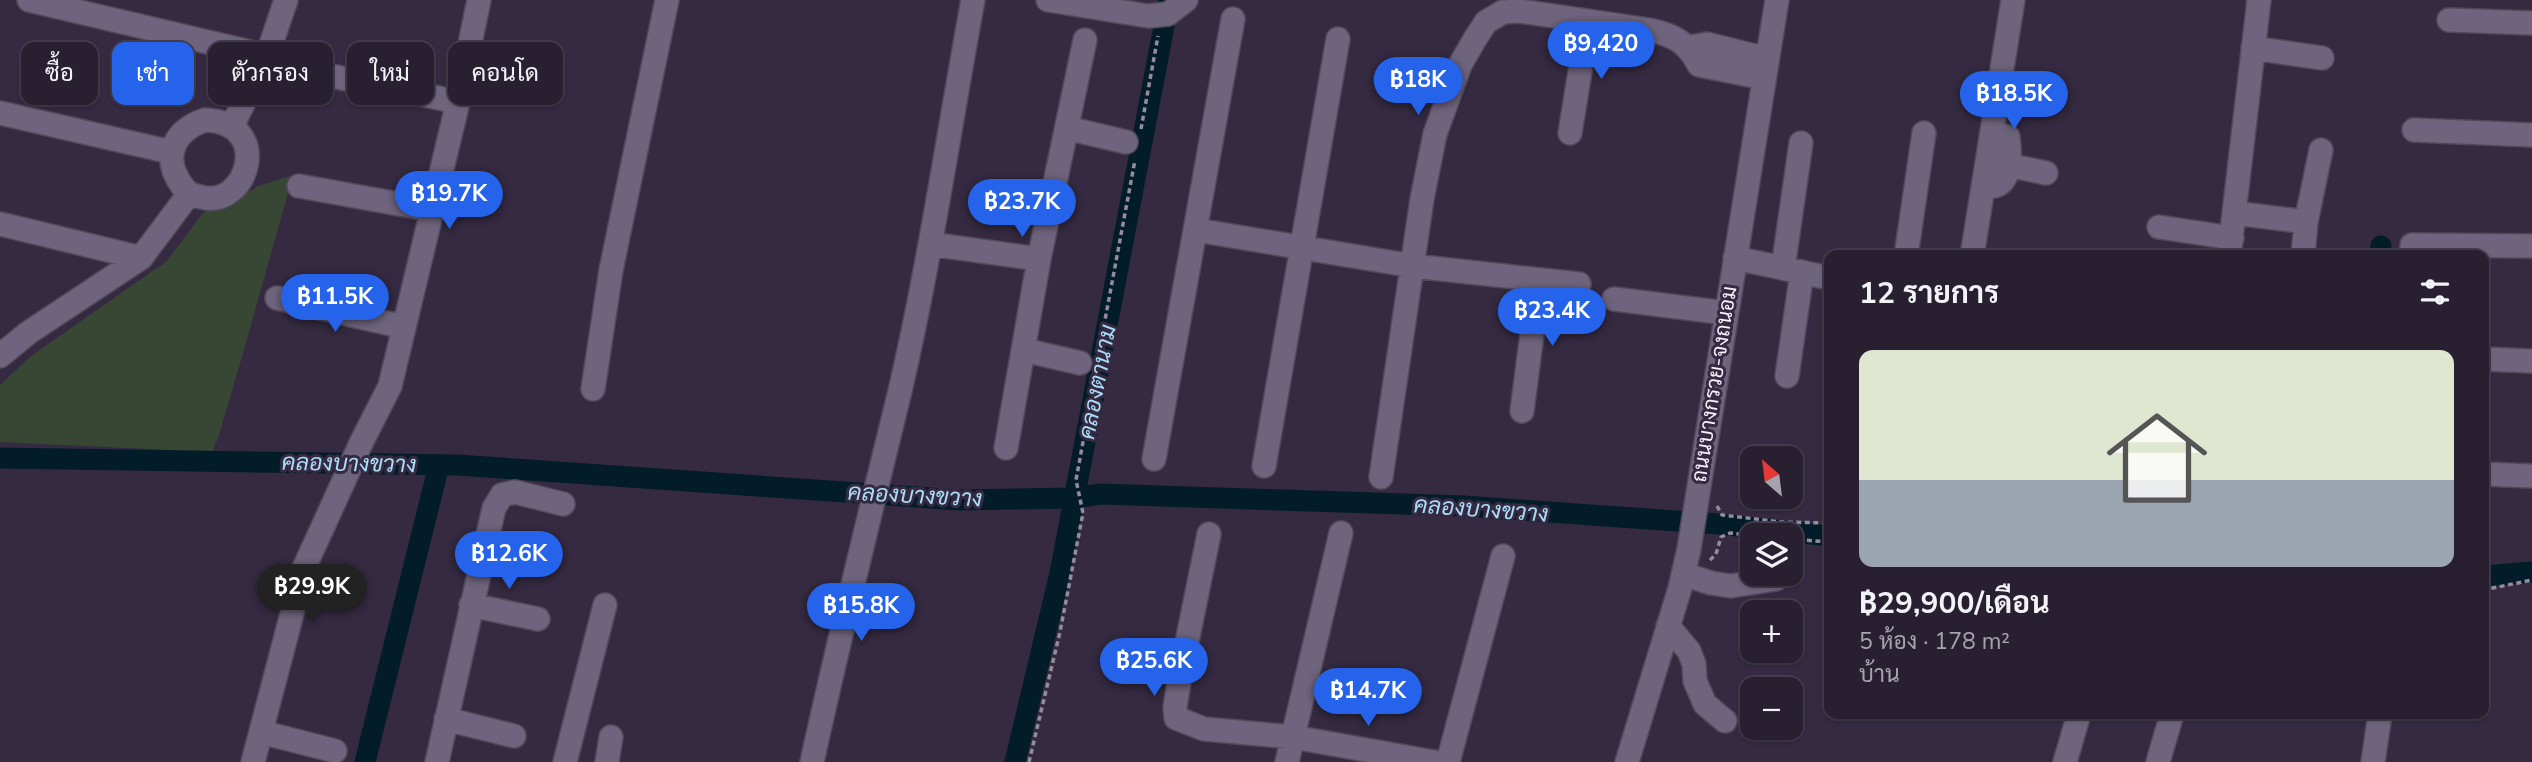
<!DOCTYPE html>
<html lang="th">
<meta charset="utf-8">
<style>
:root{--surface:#282031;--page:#302839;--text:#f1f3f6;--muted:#a5a3ab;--line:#443e4d;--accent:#2563eb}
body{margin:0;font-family:"Nunito Sans",Sarabun,sans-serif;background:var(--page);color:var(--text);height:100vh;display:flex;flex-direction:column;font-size:26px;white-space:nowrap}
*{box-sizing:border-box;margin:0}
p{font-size:23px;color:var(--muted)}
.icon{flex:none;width:38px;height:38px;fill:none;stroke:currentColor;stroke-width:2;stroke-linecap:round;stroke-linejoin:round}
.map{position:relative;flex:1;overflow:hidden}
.panel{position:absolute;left:1824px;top:250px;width:665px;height:469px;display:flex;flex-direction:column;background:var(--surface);border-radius:14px;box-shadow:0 2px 5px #0004,0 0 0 2px var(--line)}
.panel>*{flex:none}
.guide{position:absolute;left:21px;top:42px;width:665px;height:63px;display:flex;gap:14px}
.needle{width:46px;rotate:332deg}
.tools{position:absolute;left:1740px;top:446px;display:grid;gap:14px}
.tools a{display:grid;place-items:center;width:63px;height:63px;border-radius:14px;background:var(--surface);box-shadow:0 2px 5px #0004,0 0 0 2px var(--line);font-size:35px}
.price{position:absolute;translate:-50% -60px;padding:0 16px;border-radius:24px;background:var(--accent);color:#fff;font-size:23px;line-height:46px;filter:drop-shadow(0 2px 4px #0008)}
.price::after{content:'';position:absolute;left:50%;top:42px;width:21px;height:16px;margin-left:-10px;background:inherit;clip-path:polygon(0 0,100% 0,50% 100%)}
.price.active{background:#222;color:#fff}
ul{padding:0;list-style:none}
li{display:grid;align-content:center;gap:14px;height:371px;padding:0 35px}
li span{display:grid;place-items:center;height:217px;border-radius:14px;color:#555}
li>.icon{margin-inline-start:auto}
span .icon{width:126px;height:126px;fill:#fffc;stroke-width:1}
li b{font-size:30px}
h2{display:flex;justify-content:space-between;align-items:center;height:84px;padding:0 35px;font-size:30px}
.tag{padding:0 24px;border-radius:14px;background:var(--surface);box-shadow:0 2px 5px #0004,0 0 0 2px var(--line);font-size:24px;line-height:63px}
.tag.active{background:var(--accent);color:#fff}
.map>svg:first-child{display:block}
.green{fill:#384734}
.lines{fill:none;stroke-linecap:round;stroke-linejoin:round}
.canal{stroke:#021d29;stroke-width:21}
.minor-casing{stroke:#51495a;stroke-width:26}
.path{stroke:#948c9e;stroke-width:3.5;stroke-dasharray:5 3.5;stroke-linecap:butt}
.minor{stroke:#6f647d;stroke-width:23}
.labels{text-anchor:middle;stroke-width:6;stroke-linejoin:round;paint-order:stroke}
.street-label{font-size:21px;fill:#f7f2fd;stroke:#352a41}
.water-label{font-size:23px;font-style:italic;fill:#a9ddf7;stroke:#352a41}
</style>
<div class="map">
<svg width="2532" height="762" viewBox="0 0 2532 762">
<rect width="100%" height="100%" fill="#352a41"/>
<path class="green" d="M 293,175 L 244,350 L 218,438 L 212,452 L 0,442 L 0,385 L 31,356 L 167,261 L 202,214 L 210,208 L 228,205 L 258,186 Z"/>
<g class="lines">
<path class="canal" d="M 2380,256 L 2381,246
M 0,458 L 458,465 L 959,500 L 1074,498 L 1100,494 L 1463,506 L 1719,524 L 1829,536
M 2483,576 L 2532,572
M 365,762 L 439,465
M 1015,762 L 1060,573 L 1169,0"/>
<g class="minor-casing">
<path id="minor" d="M 29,0 L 267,56
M 1048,0 L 1148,16 L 1168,14 L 1186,0
M 2449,20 L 2532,23
M 1690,47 L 1707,44 L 1767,59
M 2253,48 L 2322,58
M 327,75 L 458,102
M 0,113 L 171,152
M 205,120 C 274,122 248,210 201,197 C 193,195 188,194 183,187 C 161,158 173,131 205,120 Z
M 232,126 L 267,56 L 286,0
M 1067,128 L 1126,142
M 2414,130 L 2532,135
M 1570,133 L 1588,22
M 2008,165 L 2046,173
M 299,186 L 432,210
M 1983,186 C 1987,186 1991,187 1995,186 C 2012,181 2010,150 2008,137 L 1992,132
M 2235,213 L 2306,222 L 2321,150
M 0,224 L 141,258
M 2159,227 L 2232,238
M 1196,230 L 1413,266 L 1579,284
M 930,244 L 1039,259
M 1906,256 L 1924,133
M 1972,256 L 2013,0
M 2229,256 L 2259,0
M 2303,256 L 2306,222
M 2411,256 L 2412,245 L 2532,246
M 1735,258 L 1829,278
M 1783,268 L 1801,143
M 277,298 L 404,327
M 1614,299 L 1726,313
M 1024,350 L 1080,363
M 0,356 L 28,333 L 141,258 L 189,194
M 2483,359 L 2532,361
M 1787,376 L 1802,272
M 593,389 L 611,270 L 667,0
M 1522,411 L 1539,280
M 1006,448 L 1039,259 L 1085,40
M 1154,459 L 1233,19
M 1264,466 L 1338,39
M 2483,474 L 2532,476
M 1381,477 L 1422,199 L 1435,134 L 1460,65 L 1475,39 L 1486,22 L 1503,12 L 1519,11 L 1649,30 C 1674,35 1687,42 1699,65 L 1764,78
M 1209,534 L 1180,676 L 1175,707 L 1176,718 L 1204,729 L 1293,737 L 1434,762
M 1683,574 L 1711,583 L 1731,586 L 1776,579
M 471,605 L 538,619
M 1668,626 L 1689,651 L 1694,664 L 1695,681 L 1705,704 L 1725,721
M 446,719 L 514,736
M 261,732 L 335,751
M 253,762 L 304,568 L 362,441 L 390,386 L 458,102 L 479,0
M 437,762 L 494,508 L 502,495 L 515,492 L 563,504
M 565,762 L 605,605
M 607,762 L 611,737
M 812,762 C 839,638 870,514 900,391 C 930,262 949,130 973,0
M 1287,762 L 1341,533
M 1448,762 L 1503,556
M 1627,762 L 1680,588 L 1689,549 L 1777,0
M 2065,762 L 2079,714
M 2158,762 L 2172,714
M 2373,762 L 2380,714"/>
</g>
<path class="path" d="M 1141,129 L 1158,36
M 1099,352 L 1135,160
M 1717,506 L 1722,515 L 1781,522 L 1829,523
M 1790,539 L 1829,542
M 1710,560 L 1716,554 L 1721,537 L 1730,533 L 1758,536
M 2483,590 L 2532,580
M 1029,762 L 1060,632 L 1083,513 L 1076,480 L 1095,377"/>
<use href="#minor" class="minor"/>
</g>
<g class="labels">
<g class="street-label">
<text transform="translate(1714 384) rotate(-81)" y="7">ถนนบางกรวย-จงถนอม</text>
</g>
<g class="water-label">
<text transform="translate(1097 382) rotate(-79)" y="8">คลองตานาม</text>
<text transform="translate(349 463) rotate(1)" y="8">คลองบางขวาง</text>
<text transform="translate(915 495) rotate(3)" y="8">คลองบางขวาง</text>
<text transform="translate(1481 509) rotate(4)" y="8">คลองบางขวาง</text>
</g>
</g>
</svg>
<div class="tools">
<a><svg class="needle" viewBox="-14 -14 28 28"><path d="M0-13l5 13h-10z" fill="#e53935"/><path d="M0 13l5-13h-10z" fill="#a5a3ab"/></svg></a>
<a><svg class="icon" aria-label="layers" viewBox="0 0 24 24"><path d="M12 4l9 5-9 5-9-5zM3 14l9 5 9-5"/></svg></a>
<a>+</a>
<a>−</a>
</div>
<b class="price" style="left:1601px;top:81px">฿9,420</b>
<b class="price" style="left:1418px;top:117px">฿18K</b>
<b class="price" style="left:2014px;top:131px">฿18.5K</b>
<b class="price" style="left:449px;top:231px">฿19.7K</b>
<b class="price" style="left:1022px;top:239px">฿23.7K</b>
<b class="price" style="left:335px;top:334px">฿11.5K</b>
<b class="price" style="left:1552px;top:348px">฿23.4K</b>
<b class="price" style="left:509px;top:591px">฿12.6K</b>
<b class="price active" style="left:312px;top:624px">฿29.9K</b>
<b class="price" style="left:861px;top:643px">฿15.8K</b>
<b class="price" style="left:1154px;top:698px">฿25.6K</b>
<b class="price" style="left:1368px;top:728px">฿14.7K</b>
<div class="guide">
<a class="tag">ซื้อ</a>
<a class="tag active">เช่า</a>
<a class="tag">ตัวกรอง</a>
<a class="tag">ใหม่</a>
<a class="tag">คอนโด</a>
</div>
<section class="panel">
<h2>12 รายการ<svg class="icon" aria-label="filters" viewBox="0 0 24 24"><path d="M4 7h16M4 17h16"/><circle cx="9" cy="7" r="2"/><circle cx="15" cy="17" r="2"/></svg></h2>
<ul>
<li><span style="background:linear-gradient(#dfe7d0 60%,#9aa5b1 0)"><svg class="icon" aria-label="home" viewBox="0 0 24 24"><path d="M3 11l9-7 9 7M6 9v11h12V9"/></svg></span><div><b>฿29,900/เดือน</b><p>5 ห้อง · 178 m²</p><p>บ้าน</p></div></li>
</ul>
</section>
</div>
